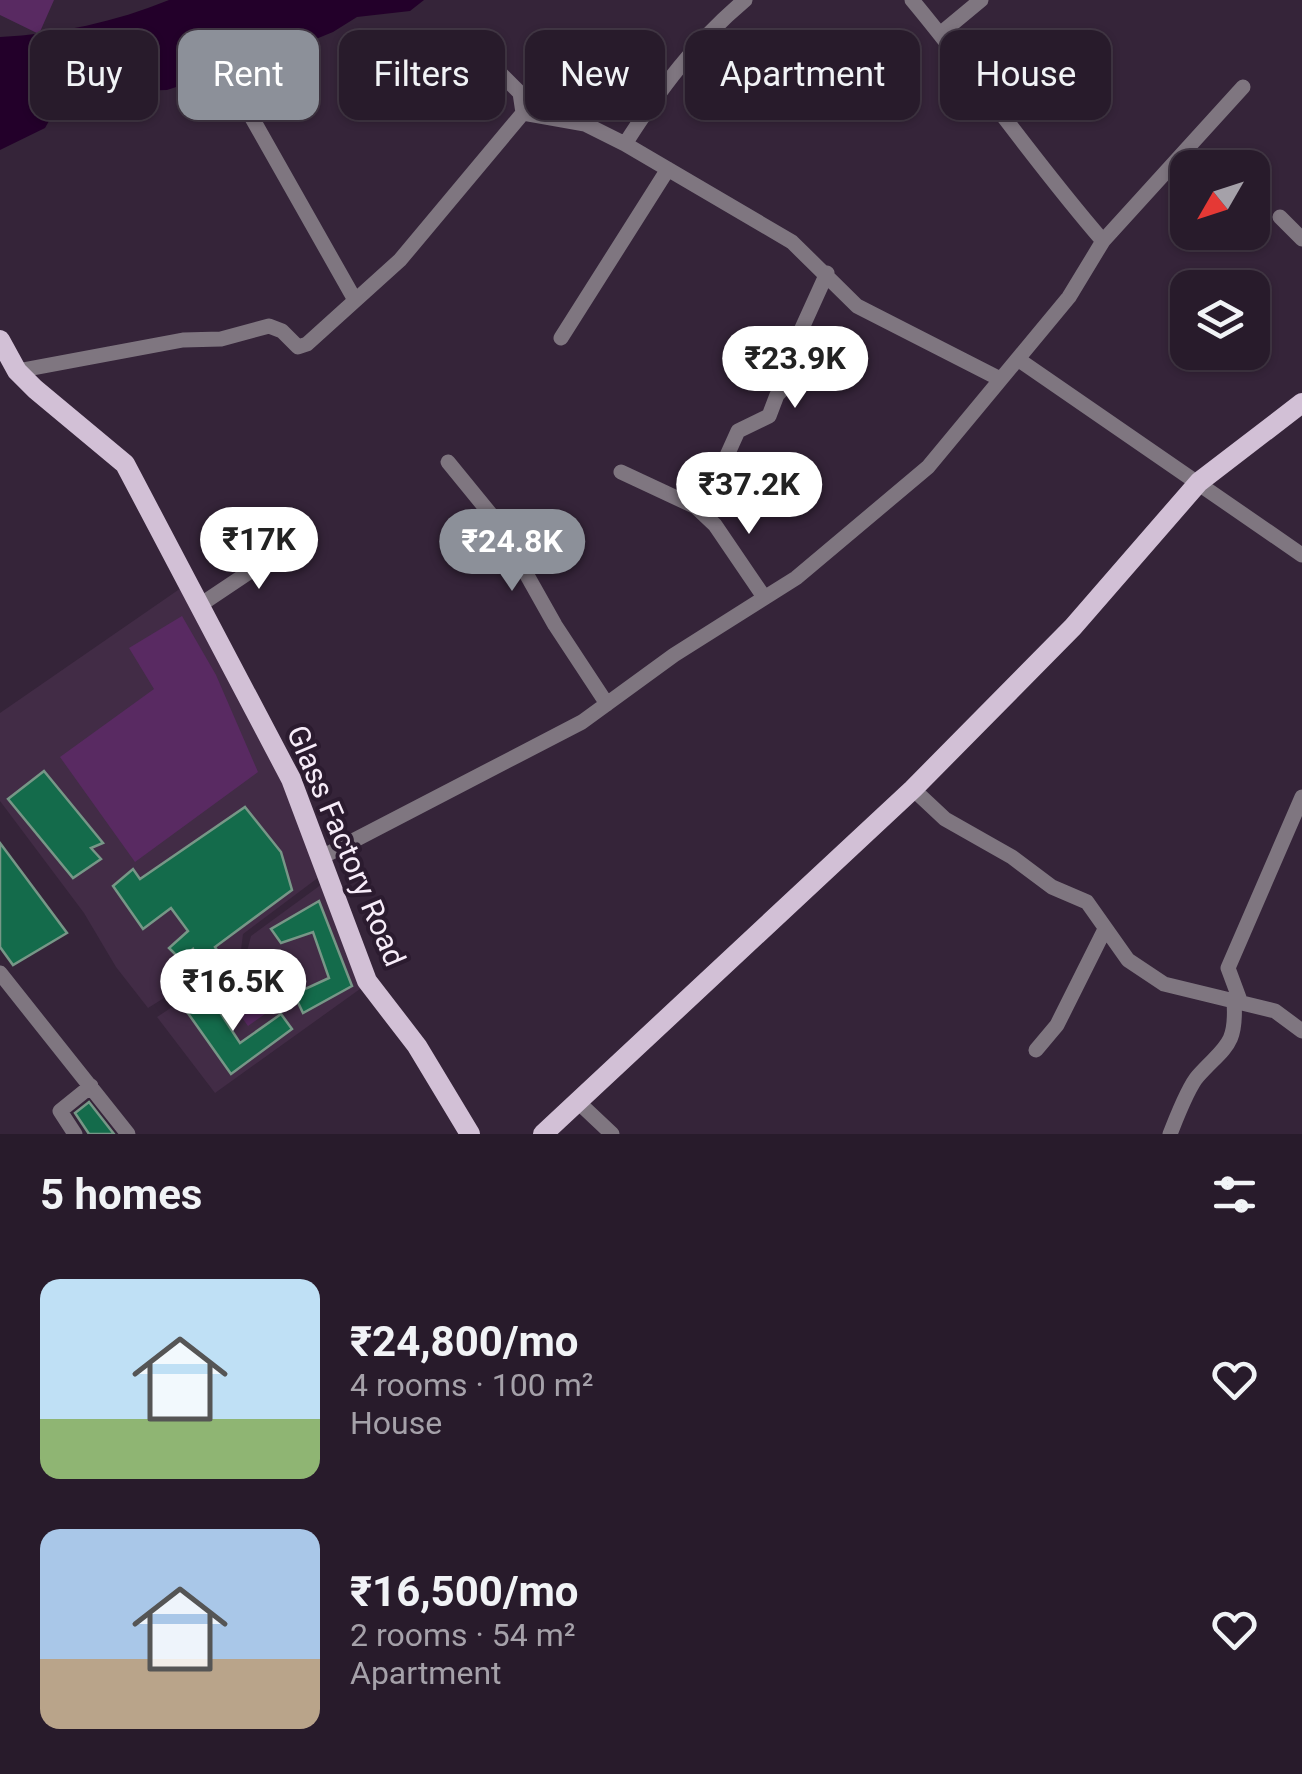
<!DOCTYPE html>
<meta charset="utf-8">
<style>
:root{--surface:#281b2b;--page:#342837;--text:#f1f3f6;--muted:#a5a1a9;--line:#443947;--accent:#8c9099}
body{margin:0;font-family:Roboto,sans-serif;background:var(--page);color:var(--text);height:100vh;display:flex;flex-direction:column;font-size:38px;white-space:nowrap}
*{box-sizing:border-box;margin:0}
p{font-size:32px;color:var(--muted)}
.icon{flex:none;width:55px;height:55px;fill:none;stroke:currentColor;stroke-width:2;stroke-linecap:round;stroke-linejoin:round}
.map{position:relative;height:1134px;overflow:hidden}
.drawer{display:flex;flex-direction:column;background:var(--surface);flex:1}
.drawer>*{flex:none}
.hud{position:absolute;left:30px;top:30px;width:1242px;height:90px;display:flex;gap:20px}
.needle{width:65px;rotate:231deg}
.buttons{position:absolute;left:1170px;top:150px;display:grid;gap:20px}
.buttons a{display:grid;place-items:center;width:100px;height:100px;border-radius:20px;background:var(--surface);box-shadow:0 2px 8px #0004,0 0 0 2px var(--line);font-size:50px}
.price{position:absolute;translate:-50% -85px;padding:0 22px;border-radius:35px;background:#fff;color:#222;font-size:32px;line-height:65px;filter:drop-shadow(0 2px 5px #0008)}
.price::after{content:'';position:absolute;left:50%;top:60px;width:30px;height:22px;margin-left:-15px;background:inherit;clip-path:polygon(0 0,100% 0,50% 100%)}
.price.selected{background:var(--accent);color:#fff}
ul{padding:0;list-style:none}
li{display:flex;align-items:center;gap:30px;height:250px;padding:0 40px}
li span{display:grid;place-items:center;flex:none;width:280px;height:200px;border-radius:20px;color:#555}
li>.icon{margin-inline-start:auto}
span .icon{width:120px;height:120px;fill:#fffc;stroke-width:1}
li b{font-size:42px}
h2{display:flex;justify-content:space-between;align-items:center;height:120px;padding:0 40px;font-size:42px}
.pill{padding:0 35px;border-radius:20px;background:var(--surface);box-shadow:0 2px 8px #0004,0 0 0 2px var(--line);font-size:35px;line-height:90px}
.pill.selected{background:var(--accent);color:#fff}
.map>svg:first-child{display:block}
.built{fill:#422c46}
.green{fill:#592a62}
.water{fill:#23002a}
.building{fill:#146b4b;stroke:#779787;stroke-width:2.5}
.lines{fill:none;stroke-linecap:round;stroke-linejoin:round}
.minor{stroke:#7f7680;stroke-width:15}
.major{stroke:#d2c0d6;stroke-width:20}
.labels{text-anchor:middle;stroke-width:8;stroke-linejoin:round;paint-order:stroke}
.street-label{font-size:30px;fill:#f7ecf9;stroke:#2b1b2f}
</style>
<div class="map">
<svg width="1302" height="1134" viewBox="0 0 1302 1134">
<rect width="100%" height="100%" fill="#352439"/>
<path class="built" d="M 181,588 L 276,763 L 319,877 L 243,934 L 241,950 L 148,1008 L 116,967 L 84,913 L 0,801 L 0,713 Z
M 322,884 L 360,989 L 215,1093 L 157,1017 L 245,959 L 251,936 Z"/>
<path class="green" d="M 0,0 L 54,0 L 39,34 L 0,15 Z
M 182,616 L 216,675 L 258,772 L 135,862 L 60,757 L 154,689 L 129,648 Z
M 253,964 L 282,1002 L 248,1026 L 219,986 Z"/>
<path class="water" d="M 169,0 L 424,0 L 410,11 L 357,17 L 333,32 L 289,50 L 167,90 L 65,93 L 45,128 L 0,150 L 0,37 C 59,34 115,22 169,0 Z"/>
<path class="building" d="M 44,771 L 103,843 L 91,848 L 101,859 L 73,878 L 8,799 Z
M 245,807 L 281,852 L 292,890 L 215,947 L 221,956 L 212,961 L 208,956 L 200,963 L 193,949 L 180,959 L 169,948 L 188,931 L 171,908 L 143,929 L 113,886 L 133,869 L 140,879 Z
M 0,843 L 67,933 L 13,965 L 0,947 Z
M 319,901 L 352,986 L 303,1013 L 294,994 L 329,978 L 313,932 L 281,943 L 271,929 Z
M 208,994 L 240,1043 L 281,1014 L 292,1029 L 231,1074 L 185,1009 Z
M 89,1102 L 114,1134 L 89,1134 L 75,1113 Z"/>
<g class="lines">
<path class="minor" d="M 912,0 C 978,79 1035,163 1103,241
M 940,34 L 981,0
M 523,113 L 585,124 L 625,144 L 792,242 L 857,306 L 1000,379
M 252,118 L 355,300
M 625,144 C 660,89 695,42 745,0
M 1280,217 L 1302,239
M 561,338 L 668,169
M 1019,360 L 1302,555
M 17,371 L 183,340 L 221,339 L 269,326 L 282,331 L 298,347 L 307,344 L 400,260 L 523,113 L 520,93 L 473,46
M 448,462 L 497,522 L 555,625 L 607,704
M 621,472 L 696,507 L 715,525 L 764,597
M 696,507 L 715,482 L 738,431 L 769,416 L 777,395 L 786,386 L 788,359 L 827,273
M 200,605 L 294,542
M 913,789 L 945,819 L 1012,857 L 1052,887 L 1087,902 L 1128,960 L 1164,984 L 1275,1011 L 1302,1031
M 320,858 L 582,722 L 674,655 L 796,578 L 928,467 L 1069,297 L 1103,241 L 1243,87
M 0,973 L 128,1134
M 1241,1003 L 1228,968 L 1302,797
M 1036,1050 L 1057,1025 L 1104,931
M 577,1101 L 612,1134
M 75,1134 L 60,1111 L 91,1086
M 1170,1134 C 1176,1119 1188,1087 1198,1076 C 1225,1046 1237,1046 1234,1001"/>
<path class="major" d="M 0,340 L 17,371 L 35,389 L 125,464 L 291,779 L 367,981 L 417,1046 L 470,1134
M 543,1134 L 913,789 L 1073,627 L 1199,482 L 1302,403"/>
</g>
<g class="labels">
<g class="street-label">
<text transform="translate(346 846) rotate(67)" y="10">Glass Factory Road</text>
</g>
</g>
</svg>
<div class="buttons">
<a><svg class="needle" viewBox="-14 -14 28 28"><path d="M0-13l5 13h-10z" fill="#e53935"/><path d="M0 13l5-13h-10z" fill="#a5a1a9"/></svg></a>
<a><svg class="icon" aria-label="layers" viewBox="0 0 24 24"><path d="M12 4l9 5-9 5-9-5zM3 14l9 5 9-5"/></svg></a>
</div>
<b class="price" style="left:795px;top:411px">₹23.9K</b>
<b class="price" style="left:749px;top:537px">₹37.2K</b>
<b class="price" style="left:259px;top:592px">₹17K</b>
<b class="price selected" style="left:512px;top:594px">₹24.8K</b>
<b class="price" style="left:233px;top:1034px">₹16.5K</b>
<div class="hud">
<a class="pill">Buy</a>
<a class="pill selected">Rent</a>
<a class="pill">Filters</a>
<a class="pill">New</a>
<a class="pill">Apartment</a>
<a class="pill">House</a>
</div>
</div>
<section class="drawer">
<h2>5 homes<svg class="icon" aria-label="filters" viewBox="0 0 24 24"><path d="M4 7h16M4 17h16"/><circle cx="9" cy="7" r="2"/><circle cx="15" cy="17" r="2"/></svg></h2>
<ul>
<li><span style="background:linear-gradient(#bfe0f5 70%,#8fb573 0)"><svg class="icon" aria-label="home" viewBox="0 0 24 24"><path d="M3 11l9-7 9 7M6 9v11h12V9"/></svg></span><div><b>₹24,800/mo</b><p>4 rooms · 100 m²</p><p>House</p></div><svg class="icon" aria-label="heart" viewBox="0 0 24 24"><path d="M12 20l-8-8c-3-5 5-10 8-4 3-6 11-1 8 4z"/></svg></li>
<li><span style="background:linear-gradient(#a9c7e8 65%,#b9a48a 0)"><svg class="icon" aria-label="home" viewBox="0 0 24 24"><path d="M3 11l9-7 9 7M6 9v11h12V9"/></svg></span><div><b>₹16,500/mo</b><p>2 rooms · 54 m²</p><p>Apartment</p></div><svg class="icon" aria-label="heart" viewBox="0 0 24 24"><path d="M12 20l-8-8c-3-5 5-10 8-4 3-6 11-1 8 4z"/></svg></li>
</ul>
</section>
